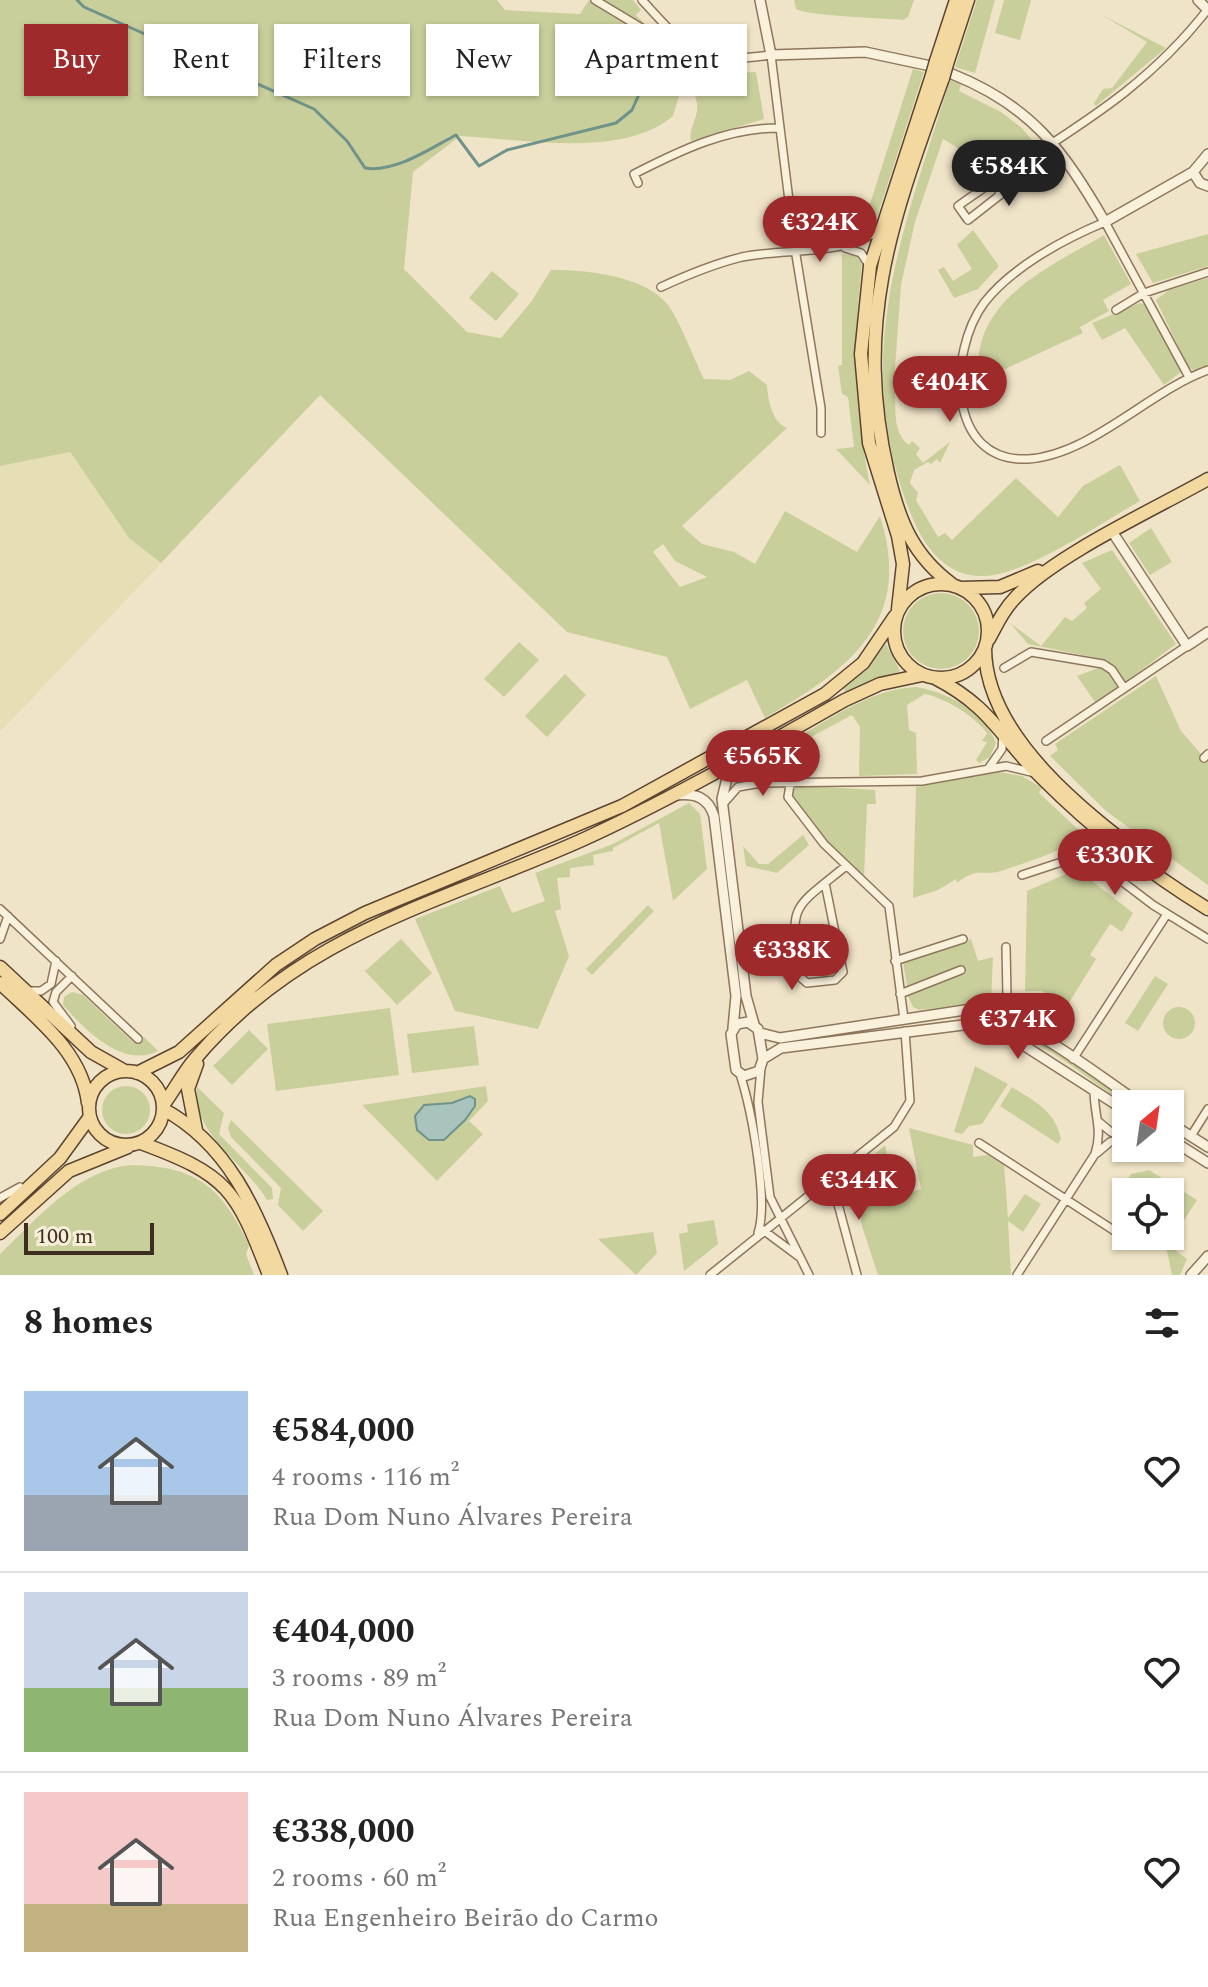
<!DOCTYPE html>
<meta charset="utf-8">
<style>
:root{--surface:#fff;--page:#f2f2f2;--text:#222;--muted:#767676;--line:#e0e0e0;--accent:#9e2a2b}
body{margin:0;font-family:Spectral,serif;background:var(--page);color:var(--text);height:100vh;display:flex;flex-direction:column;font-size:30px;white-space:nowrap}
*{box-sizing:border-box;margin:0}
p{font-size:26px;color:var(--muted)}
.icon{flex:none;width:44px;height:44px;fill:none;stroke:currentColor;stroke-width:2;stroke-linecap:round;stroke-linejoin:round}
.map{position:relative;height:1275px;overflow:hidden}
.details{display:flex;flex-direction:column;background:var(--surface);flex:1}
.details>*{flex:none}
.hud{position:absolute;left:24px;top:24px;width:800px;height:72px;display:flex;gap:16px}
.needle{width:52px;rotate:29deg}
.tools{position:absolute;left:1112px;top:1090px;display:grid;gap:16px}
.tools a{display:grid;place-items:center;width:72px;height:72px;border-radius:0px;background:var(--surface);box-shadow:0 2px 6px #0004;font-size:40px}
.scale{position:absolute;left:24px;bottom:20px;width:130px;box-sizing:border-box;padding-left:8px;border:4px solid #3d2e20;border-top:0;font-size:22px;line-height:28px;white-space:nowrap;color:#3d2e20;-webkit-text-stroke:6px #f7eed8;paint-order:stroke}
.price{position:absolute;translate:-50% -68px;padding:0 18px;border-radius:28px;background:var(--accent);color:#fff;font-size:26px;line-height:52px;filter:drop-shadow(0 2px 4px #0008)}
.price::after{content:'';position:absolute;left:50%;top:48px;width:24px;height:18px;margin-left:-12px;background:inherit;clip-path:polygon(0 0,100% 0,50% 100%)}
.price.current{background:#222;color:#fff}
ul{padding:0;list-style:none}
li{display:flex;align-items:center;gap:24px;height:200px;padding:0 24px}
li+li{border-top:2px solid var(--line)}
li span{display:grid;place-items:center;flex:none;width:224px;height:160px;border-radius:0px;color:#555}
li>.icon{margin-inline-start:auto}
span .icon{width:96px;height:96px;fill:#fffc;stroke-width:1}
li b{font-size:34px}
h2{display:flex;justify-content:space-between;align-items:center;height:96px;padding:0 24px;font-size:34px}
.pill{padding:0 28px;border-radius:0px;background:var(--surface);box-shadow:0 2px 6px #0004;font-size:28px;line-height:72px}
.pill.current{background:var(--accent);color:#fff}
.map>svg:first-child{display:block}
.farmland{fill:#e6deb5}
.green{fill:#c9cf9b;fill-rule:evenodd}
.water{fill:#a9c4bc;stroke:#6f938a;stroke-width:2}
.lines{fill:none;stroke-linecap:round;stroke-linejoin:round}
.stream{stroke:#6f938a;stroke-width:3}
.minor-casing{stroke:#8d765c;stroke-width:10}
.tertiary-casing{stroke:#8d765c;stroke-width:12}
.primary-casing{stroke:#5b4430;stroke-width:15}
.minor{stroke:#faf1dc;stroke-width:7}
.tertiary{stroke:#faf1dc;stroke-width:9}
.primary{stroke:#f3d9a0;stroke-width:12}
.primary-bridge-casing{stroke:#5b4430;stroke-width:15;stroke-linecap:butt}
.primary-bridge{stroke:#f3d9a0;stroke-width:12}
</style>
<div class="map">
<svg width="1208" height="1275" viewBox="0 0 1208 1275">
<rect width="100%" height="100%" fill="#f0e4c8"/>
<path class="farmland" d="M 69,452 L 129,538 L 161,563 L 0,732 L 0,466 Z"/>
<path class="green" d="M 0,0 L 497,0 L 505,10 L 580,14 L 589,0 L 648,35 L 682,86 L 673,116 C 623,159 522,139 460,136 L 413,172 L 404,269 L 467,332 L 501,338 L 531,302 L 551,270 C 585,269 646,276 668,305 C 680,321 694,359 704,379 L 730,380 L 749,371 L 767,385 C 768,400 772,422 787,428 L 682,526 L 702,544 L 734,552 L 755,564 L 785,511 L 857,552 L 880,516 C 914,623 849,669 765,718 L 747,680 L 690,709 L 667,657 L 567,632 L 320,395 L 161,563 L 129,538 L 70,452 L 0,466 ZM 663,544 L 675,561 L 707,577 L 680,587 L 653,552 Z
M 600,0 L 633,0 L 641,10 L 636,15 C 678,59 691,77 756,72 L 764,119 L 691,141 C 688,128 699,118 697,104 C 690,54 637,25 600,0 Z
M 794,0 L 914,0 L 908,17 L 903,20 C 882,18 808,16 796,9 Z
M 977,0 L 995,0 L 975,73 L 955,67 Z
M 1004,0 L 1031,0 L 1020,40 L 995,33 Z
M 1102,15 L 1166,48 L 1096,106 L 1094,103 L 1103,89 L 1112,88 L 1147,42 Z
M 913,69 L 924,72 L 875,223 L 862,229 Z
M 950,80 L 961,84 L 959,91 L 1001,112 L 1022,128 L 1039,149 L 1030,155 L 1025,148 L 980,162 L 943,139 L 915,222 L 901,285 L 894,382 L 901,393 L 895,393 C 896,411 893,433 909,445 L 912,441 L 920,448 L 916,454 L 923,463 L 950,442 L 940,463 L 937,459 L 931,464 L 928,462 L 914,470 L 910,483 L 918,493 L 916,500 L 938,537 L 945,533 L 952,540 L 1016,478 L 1058,517 L 1083,486 L 1120,465 L 1140,501 C 1101,523 1025,576 982,576 C 944,577 922,543 910,512 C 849,356 904,229 950,80 Z
M 973,230 L 999,266 L 978,289 L 954,298 L 938,270 L 944,267 L 953,281 L 972,269 L 957,245 Z
M 1208,234 L 1208,266 L 1153,283 L 1136,254 Z
M 1104,235 L 1131,284 L 1103,300 L 1109,311 L 1080,327 L 1083,333 L 1003,370 L 979,377 C 970,300 1050,267 1104,235 Z
M 842,254 L 857,256 L 862,264 C 853,343 854,407 870,485 L 836,449 L 854,447 L 848,397 L 842,394 L 838,366 L 842,365 Z
M 492,271 L 519,294 L 496,321 L 469,298 Z
M 1208,278 L 1208,365 L 1193,370 L 1188,367 L 1156,300 L 1169,290 Z
M 1140,303 L 1147,305 L 1181,372 L 1164,385 L 1125,328 L 1102,340 L 1092,323 Z
M 1151,528 L 1172,562 L 1150,575 L 1129,543 Z
M 1112,550 L 1176,644 L 1124,683 L 1107,660 L 1028,644 L 1010,623 L 1041,646 L 1065,617 L 1072,621 L 1087,608 L 1084,603 L 1101,589 L 1082,563 Z
M903 631a38 38 0 1 1 76 0a38 38 0 1 1-76 0Z
M 519,642 L 539,660 L 504,697 L 484,679 Z
M 886,644 L 900,671 L 848,696 L 843,688 L 868,666 Z
M 1101,667 L 1109,671 L 1117,687 L 1095,702 L 1077,676 Z
M 565,674 L 586,695 L 547,737 L 525,716 Z
M 1156,676 L 1181,731 L 1208,762 L 1208,885 L 1106,811 L 1050,756 L 1058,750 L 1055,744 Z
M 916,687 C 947,692 985,712 996,743 L 990,757 L 979,763 L 976,760 L 987,742 L 982,741 L 987,733 C 973,715 947,699 925,694 L 907,705 L 909,730 L 916,733 L 917,774 L 859,776 L 860,727 L 852,715 L 798,744 L 795,739 C 832,718 871,689 916,687 Z
M 999,772 L 1022,776 L 1042,788 L 1039,793 L 1084,835 C 1058,853 1033,860 1004,870 C 982,878 980,865 957,883 L 956,879 L 938,890 L 913,898 L 916,787 Z
M 798,785 L 875,790 L 876,804 L 867,804 L 864,878 C 839,854 799,825 790,791 Z
M 689,803 L 700,814 L 707,869 L 673,901 L 659,823 L 613,848 L 613,851 L 593,855 L 594,865 L 570,868 L 570,877 L 557,878 L 561,909 L 555,911 L 569,956 L 538,1029 L 455,1011 L 415,919 L 500,886 L 512,913 L 545,901 L 535,873 L 613,844 Z
M 803,835 L 809,845 L 777,873 L 746,866 L 743,846 L 759,864 L 768,864 Z
M 1077,869 L 1133,913 L 1122,932 L 1110,924 L 1090,955 L 1096,959 L 1067,1006 L 1042,991 L 1025,991 L 1027,891 Z
M 648,905 L 654,911 L 592,975 L 586,969 Z
M 401,939 L 432,973 L 397,1005 L 365,971 Z
M 971,939 L 978,961 L 993,957 L 991,1002 L 919,1010 L 913,1007 L 907,994 L 963,972 L 963,967 L 907,986 L 903,962 Z
M 1155,976 L 1168,984 L 1138,1031 L 1125,1023 Z
M 72,992 L 83,995 L 133,1042 L 144,1037 L 158,1051 C 123,1069 85,1030 63,1005 L 64,997 Z
M1163 1023a16 16 0 1 1 32 0a16 16 0 1 1-32 0Z
M 390,1008 L 399,1075 L 276,1091 L 267,1024 Z
M 964,1015 C 1011,1011 1093,1078 1134,1104 L 1126,1104 C 1081,1075 1012,1014 958,1017 L 769,1044 Z
M 474,1026 L 479,1065 L 412,1073 L 407,1034 Z
M 249,1030 L 268,1049 L 232,1085 L 213,1066 Z
M 975,1066 L 1008,1084 L 982,1124 L 969,1126 L 962,1134 L 954,1132 Z
M102 1110a24 24 0 1 1 48 0a24 24 0 1 1-48 0Z
M 486,1086 L 488,1101 L 469,1121 L 483,1134 L 437,1181 L 362,1105 Z
M 197,1087 L 224,1113 L 219,1134 L 272,1188 L 273,1199 L 267,1200 C 246,1164 191,1134 197,1087 Z
M 1012,1087 C 1036,1102 1055,1111 1061,1139 L 1058,1144 L 1000,1106 Z
M 231,1120 L 323,1211 L 303,1231 L 278,1205 L 281,1188 L 231,1137 L 228,1128 Z
M 909,1128 L 973,1145 L 973,1157 L 988,1155 L 1004,1165 L 1008,1218 L 1025,1194 L 1041,1204 L 1023,1232 L 1008,1221 L 1011,1275 L 878,1275 L 862,1226 L 853,1174 L 885,1145 L 896,1197 L 921,1189 Z
M 130,1165 C 196,1166 221,1186 249,1245 L 246,1254 L 254,1275 L 0,1275 L 0,1254 C 37,1219 76,1171 130,1165 Z
M 1149,1170 L 1197,1200 L 1168,1245 L 1187,1259 L 1180,1275 L 1172,1275 L 1167,1251 L 1145,1236 L 1170,1236 L 1170,1192 L 1126,1192 L 1126,1223 L 1123,1222 L 1122,1188 L 1131,1174 Z
M 714,1220 L 718,1244 L 684,1271 L 679,1234 L 688,1232 L 687,1224 Z
M 653,1232 L 657,1253 L 636,1275 L 598,1239 Z"/>
<path class="water" d="M 470,1096 L 475,1099 L 475,1106 L 465,1120 L 444,1140 L 429,1140 L 417,1130 L 415,1116 L 424,1105 L 452,1103 Z"/>
<g class="lines">
<path class="stream" d="M 77,0 L 84,7 L 314,109 L 347,141 L 365,168 C 395,173 431,148 456,135 L 479,166 L 507,150 L 616,123 L 632,110 L 644,83 L 685,92"/>
<g class="minor-casing">
<path id="minor" d="M 595,0 L 645,30 L 685,77
M 642,0 C 691,53 696,65 771,55 L 795,249 L 821,408 L 821,433
M 996,182 L 1000,195 L 968,220 L 958,206 C 1051,139 1135,103 1208,9
M 638,183 L 634,174 C 679,151 728,127 780,128
M 845,248 L 861,253 L 869,265
M 661,287 C 687,275 713,264 742,257 C 785,248 848,256 879,229
M 1116,310 L 1144,293 L 1208,272
M 1189,377 L 1105,222 C 1064,239 1012,267 984,303 C 948,352 946,463 1028,459 C 1091,455 1149,391 1208,370
M 1004,668 L 1031,652 L 1103,664 L 1112,670 L 1124,688
M 1046,741 L 1187,646
M 1204,758 L 1208,754
M 988,769 L 1002,749 L 1003,734
M 795,782 L 790,785 L 788,797 L 824,844 L 889,906 L 904,1019
M 723,804 L 738,787 L 761,783 L 922,781 L 1006,766 L 1035,773
M 1022,875 L 1086,854 L 1153,905 L 1208,939
M 825,883 L 843,972 L 835,980 L 807,983 L 799,976 C 791,903 789,912 846,866
M 0,909 L 138,1039
M 0,939 L 8,916
M 895,961 L 963,939
M 27,991 L 41,991 L 51,984 L 56,961
M 900,994 L 961,970
M 1003,1015 L 1007,996 L 1006,947
M 71,1026 L 53,1002 L 56,992 L 72,976
M 1073,1059 L 1167,914
M 761,1068 L 758,1102 L 770,1197 L 809,1275
M 740,1074 C 751,1108 769,1201 758,1233
M 1099,1122 L 1111,1132 L 1126,1138
M 1191,1136 L 1208,1109
M 979,1143 L 1124,1237
M 1097,1153 L 1110,1142 L 1124,1139
M 831,1178 L 857,1275
M 0,1198 L 20,1187
M 763,1230 L 798,1256
M 710,1275 L 894,1127 L 910,1101 L 905,1031
M 1017,1275 L 1095,1154 C 1103,1130 1094,1115 1094,1090"/>
</g>
<g class="tertiary-casing">
<path id="tertiary" d="M 760,0 L 771,55 L 865,52 L 926,65
M 1198,0 L 1208,10
M 952,74 C 1032,106 1063,150 1105,222 L 1193,172 L 1208,154
M 1193,172 L 1200,183 L 1208,186
M 1113,533 L 1187,646 L 1208,632
M 742,760 L 727,778 L 722,799 L 746,996 L 754,1024
M 676,795 C 695,793 708,797 714,816 L 736,996 L 733,1028
M 748,1022 L 758,1029 L 763,1059 L 759,1071 L 744,1076 L 736,1070 L 731,1034 L 737,1024 Z
M 760,1033 L 780,1038 L 965,1010 C 1019,1010 1095,1074 1141,1104
M 763,1059 L 781,1048 L 979,1023 L 1000,1030 L 1126,1111
M 1170,1123 L 1208,1147
M 1170,1139 L 1208,1163
M 1191,1275 L 1208,1256"/>
</g>
<g class="primary-casing">
<path id="primary" d="M 936,61 L 956,0
M 947,64 L 968,0
M 943,78 C 892,220 853,321 888,473 C 899,521 913,556 953,585
M894 631a47 47 0 1 1 94 0a47 47 0 1 1-94 0Z
M 961,588 L 1000,587 L 1038,571
M 898,609 L 903,564 L 898,536 L 869,443 L 861,354 L 870,266 L 932,75
M 989,639 C 997,624 1004,609 1016,597 C 1055,555 1155,509 1208,479
M 985,648 C 985,737 1087,814 1152,863
M 935,678 C 991,707 999,735 1041,777 C 1092,828 1147,872 1208,909
M 0,967 L 91,1052 L 123,1070
M 0,983 C 35,1017 82,1051 88,1103
M89 1108a37 37 0 1 1 74 0a37 37 0 1 1-74 0Z
M 137,1073 L 179,1052 L 276,965 L 315,939 L 365,913 L 622,806 L 825,694 L 863,663 L 895,616
M 164,1104 C 175,1089 183,1073 195,1059 C 302,932 439,904 582,840 C 672,799 758,749 845,700 L 880,684 L 922,675
M 163,1109 C 228,1144 256,1209 281,1275
M 196,1130 L 188,1089 L 197,1064
M 141,1143 C 228,1175 236,1189 269,1275
M 0,1214 L 60,1158 L 89,1118
M 0,1233 L 69,1171 L 128,1147"/>
</g>
<use href="#minor" class="minor"/>
<use href="#tertiary" class="tertiary"/>
<use href="#primary" class="primary"/>
<g class="primary-bridge-casing">
<path id="primary-bridge" d="M 932,75 L 936,61
M 943,78 L 947,64"/>
</g>
<use href="#primary-bridge" class="primary-bridge"/>
</g>
</svg>
<div class="tools">
<a><svg class="needle" viewBox="-14 -14 28 28"><path d="M0-13l5 13h-10z" fill="#e53935"/><path d="M0 13l5-13h-10z" fill="#767676"/></svg></a>
<a><svg class="icon" aria-label="locate" viewBox="0 0 24 24"><circle cx="12" cy="12" r="6"/><path d="M12 2v4M12 18v4M2 12h4M18 12h4"/></svg></a>
</div>
<div class="scale">100 m</div>
<b class="price current" style="left:1009px;top:208px">€584K</b>
<b class="price" style="left:820px;top:264px">€324K</b>
<b class="price" style="left:950px;top:424px">€404K</b>
<b class="price" style="left:763px;top:798px">€565K</b>
<b class="price" style="left:1115px;top:897px">€330K</b>
<b class="price" style="left:792px;top:992px">€338K</b>
<b class="price" style="left:1018px;top:1061px">€374K</b>
<b class="price" style="left:859px;top:1222px">€344K</b>
<div class="hud">
<a class="pill current">Buy</a>
<a class="pill">Rent</a>
<a class="pill">Filters</a>
<a class="pill">New</a>
<a class="pill">Apartment</a>
</div>
</div>
<section class="details">
<h2>8 homes<svg class="icon" aria-label="filters" viewBox="0 0 24 24"><path d="M4 7h16M4 17h16"/><circle cx="9" cy="7" r="2"/><circle cx="15" cy="17" r="2"/></svg></h2>
<ul>
<li><span style="background:linear-gradient(#a9c7e8 65%,#9aa5b1 0)"><svg class="icon" aria-label="home" viewBox="0 0 24 24"><path d="M3 11l9-7 9 7M6 9v11h12V9"/></svg></span><div><b>€584,000</b><p>4 rooms · 116 m²</p><p>Rua Dom Nuno Álvares Pereira</p></div><svg class="icon" aria-label="heart" viewBox="0 0 24 24"><path d="M12 20l-8-8c-3-5 5-10 8-4 3-6 11-1 8 4z"/></svg></li>
<li><span style="background:linear-gradient(#c9d6e8 60%,#8fb573 0)"><svg class="icon" aria-label="home" viewBox="0 0 24 24"><path d="M3 11l9-7 9 7M6 9v11h12V9"/></svg></span><div><b>€404,000</b><p>3 rooms · 89 m²</p><p>Rua Dom Nuno Álvares Pereira</p></div><svg class="icon" aria-label="heart" viewBox="0 0 24 24"><path d="M12 20l-8-8c-3-5 5-10 8-4 3-6 11-1 8 4z"/></svg></li>
<li><span style="background:linear-gradient(#f6c9c9 70%,#c2b280 0)"><svg class="icon" aria-label="home" viewBox="0 0 24 24"><path d="M3 11l9-7 9 7M6 9v11h12V9"/></svg></span><div><b>€338,000</b><p>2 rooms · 60 m²</p><p>Rua Engenheiro Beirão do Carmo</p></div><svg class="icon" aria-label="heart" viewBox="0 0 24 24"><path d="M12 20l-8-8c-3-5 5-10 8-4 3-6 11-1 8 4z"/></svg></li>
</ul>
</section>
